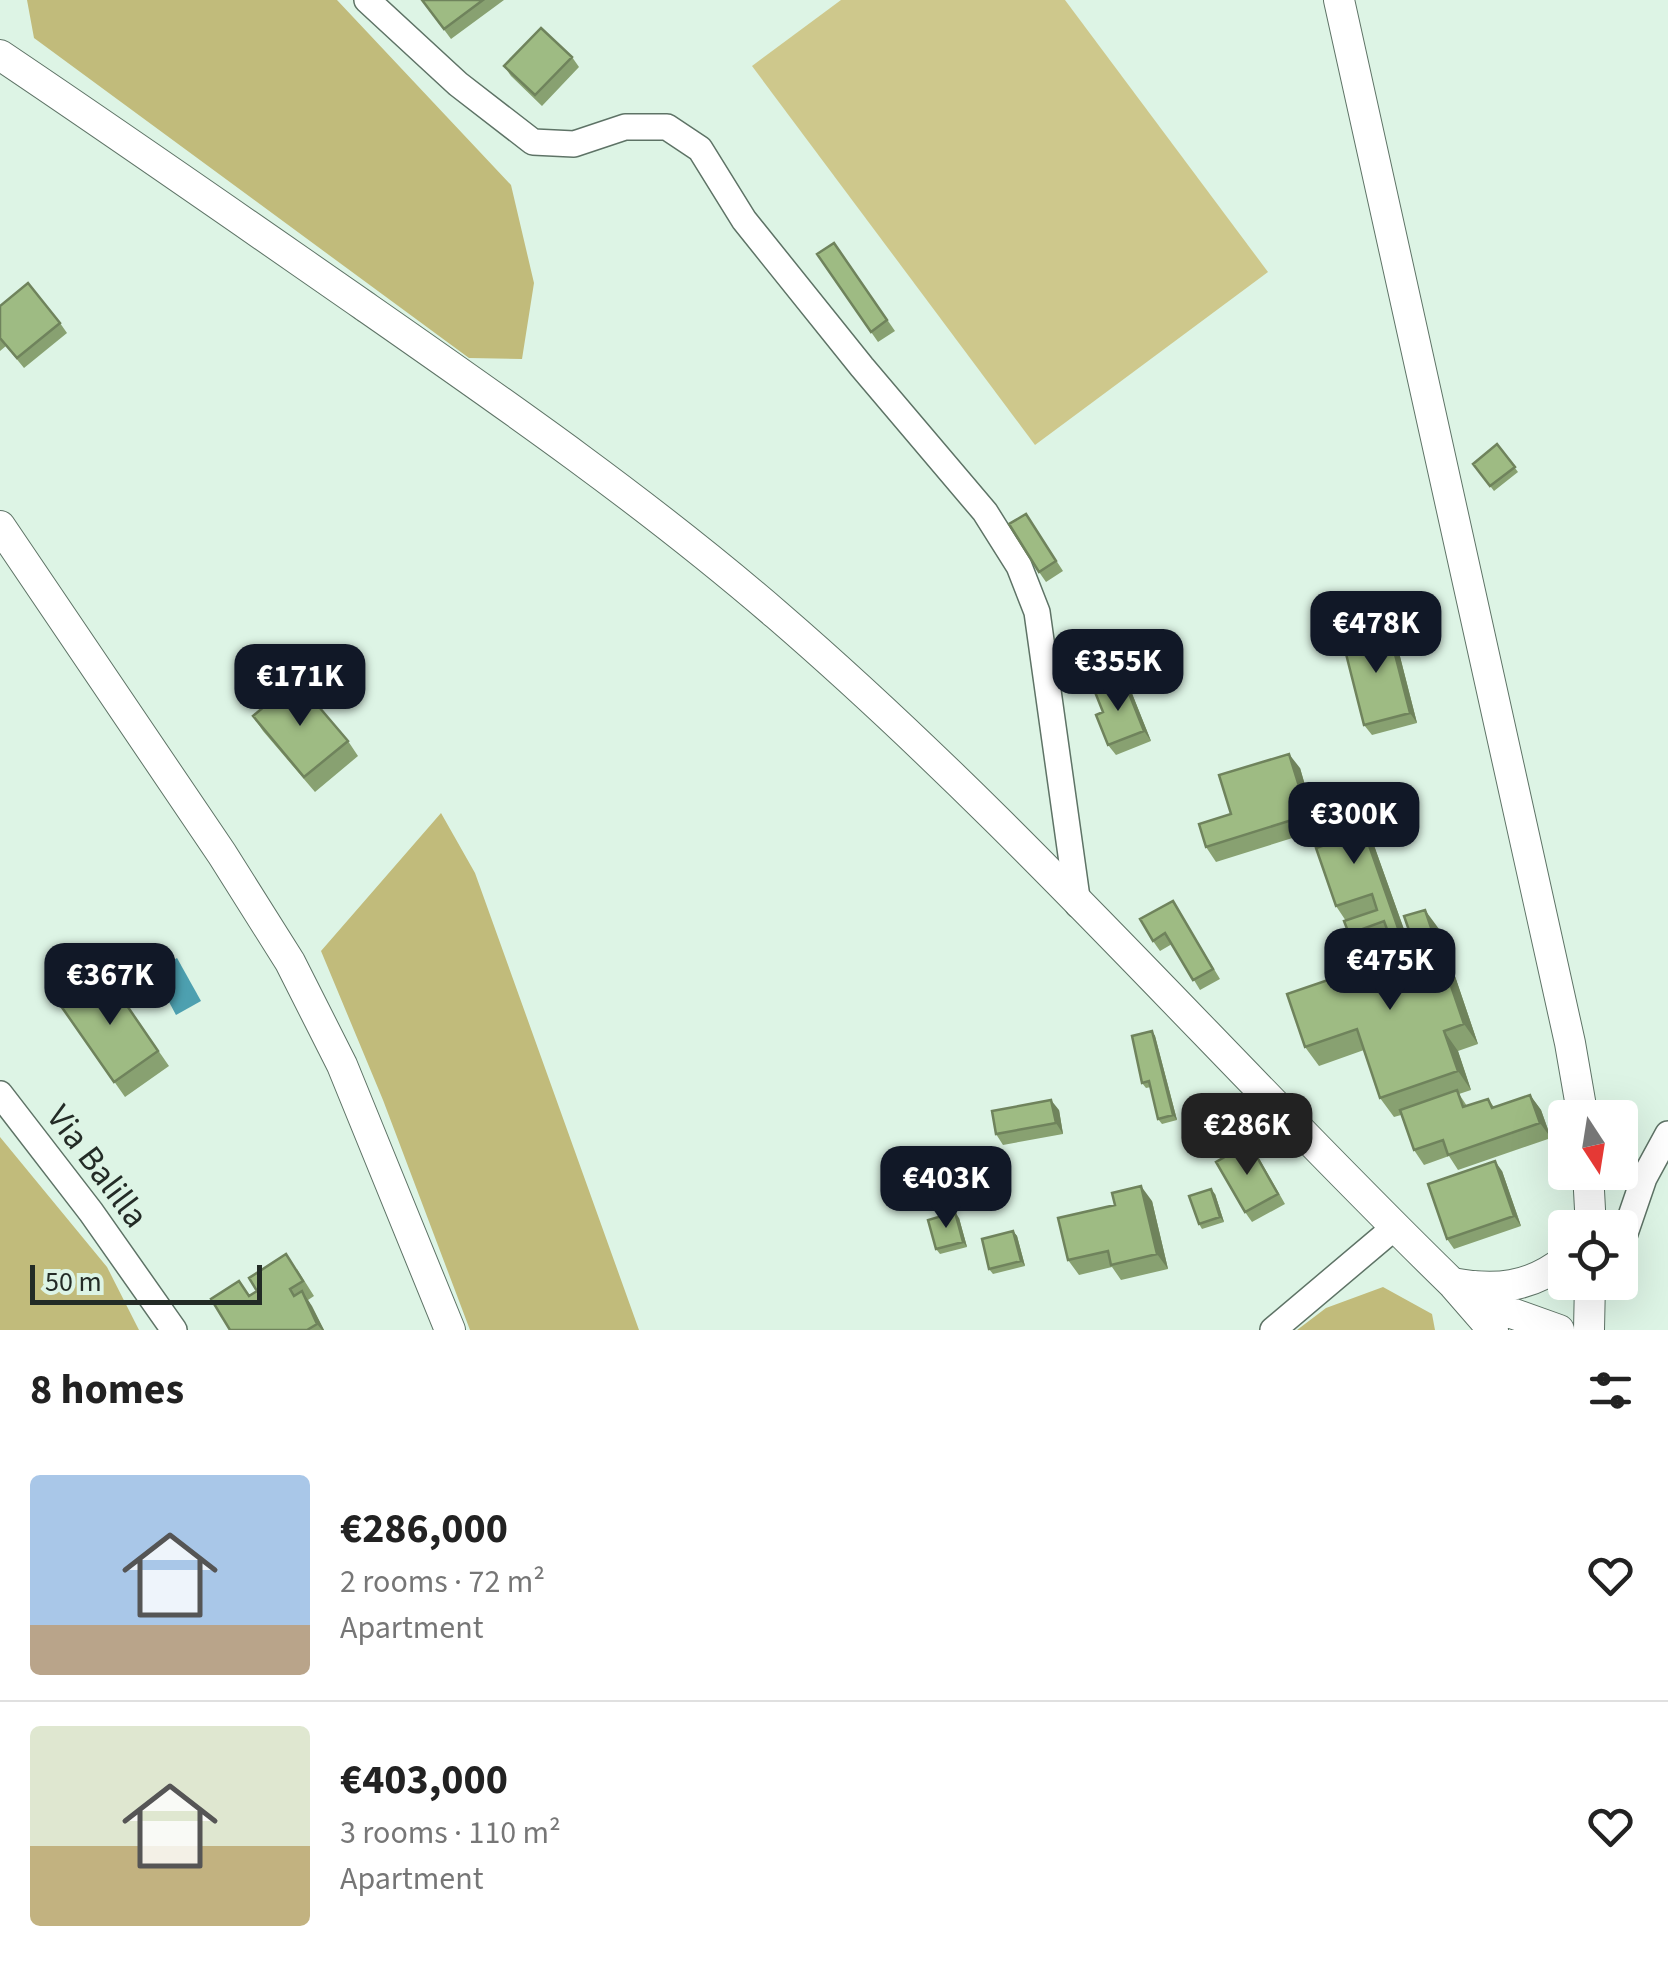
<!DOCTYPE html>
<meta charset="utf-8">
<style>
:root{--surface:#fff;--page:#f6f6f6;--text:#222;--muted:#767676;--line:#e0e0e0;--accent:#111827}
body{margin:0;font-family:"Source Sans 3",sans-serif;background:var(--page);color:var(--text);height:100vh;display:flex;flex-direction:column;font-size:38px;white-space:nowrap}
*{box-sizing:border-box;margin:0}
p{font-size:32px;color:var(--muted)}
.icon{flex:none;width:55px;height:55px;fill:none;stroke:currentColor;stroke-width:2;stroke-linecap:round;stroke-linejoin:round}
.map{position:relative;height:1330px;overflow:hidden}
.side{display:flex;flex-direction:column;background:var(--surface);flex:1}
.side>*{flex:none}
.needle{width:65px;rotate:168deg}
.buttons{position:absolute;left:1548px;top:1100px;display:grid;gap:20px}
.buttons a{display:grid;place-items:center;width:90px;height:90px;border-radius:10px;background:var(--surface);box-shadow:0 10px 40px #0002;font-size:50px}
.scale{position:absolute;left:30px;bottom:25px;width:232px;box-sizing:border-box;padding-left:10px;border:5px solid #232b26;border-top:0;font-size:28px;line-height:35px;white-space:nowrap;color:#232b26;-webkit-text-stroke:8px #ddf4e5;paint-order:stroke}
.price{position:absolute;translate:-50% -85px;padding:0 22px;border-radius:20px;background:var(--accent);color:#fff;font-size:32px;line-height:65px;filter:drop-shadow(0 2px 5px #0008)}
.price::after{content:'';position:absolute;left:50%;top:60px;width:30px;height:22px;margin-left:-15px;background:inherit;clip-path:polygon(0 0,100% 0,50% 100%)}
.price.active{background:#222;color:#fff}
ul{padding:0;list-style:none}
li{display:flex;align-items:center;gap:30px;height:250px;padding:0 30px}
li+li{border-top:2px solid var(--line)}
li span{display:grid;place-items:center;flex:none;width:280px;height:200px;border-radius:10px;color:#555}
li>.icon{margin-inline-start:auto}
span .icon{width:120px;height:120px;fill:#fffc;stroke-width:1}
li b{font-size:42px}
h2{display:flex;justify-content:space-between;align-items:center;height:120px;padding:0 30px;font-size:42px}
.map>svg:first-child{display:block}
.green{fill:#cec88c}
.forest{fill:#c1bb7b}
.water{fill:#4da0b0}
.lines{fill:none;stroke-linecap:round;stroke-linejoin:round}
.minor-casing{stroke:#5e7366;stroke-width:28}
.tertiary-casing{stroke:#5e7366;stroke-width:32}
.minor{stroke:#fff;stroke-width:25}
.tertiary{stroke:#fff;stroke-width:30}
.wall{fill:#88a171}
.shaded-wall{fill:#6f835c}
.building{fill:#9ebb83;stroke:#6f835c;stroke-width:2.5}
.labels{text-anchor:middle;stroke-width:8;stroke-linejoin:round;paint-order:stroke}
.street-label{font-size:35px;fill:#232b26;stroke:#ddf4e5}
</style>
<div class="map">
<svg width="1668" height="1330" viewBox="0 0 1668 1330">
<rect width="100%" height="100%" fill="#ddf4e5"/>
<path class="green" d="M 841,0 L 1065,0 L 1268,272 L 1035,445 L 752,66 Z"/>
<path class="forest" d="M 27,0 L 337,0 L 511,185 L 534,283 L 522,359 L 469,358 L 34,38 Z
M 441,813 L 475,873 L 639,1330 L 470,1330 L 383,1100 L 321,951 Z
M 0,1137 L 107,1267 L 139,1330 L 0,1330 Z
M 1383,1287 L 1432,1314 L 1435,1330 L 1297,1330 L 1326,1308 Z"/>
<path class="water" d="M 177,958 L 201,1001 L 176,1015 L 153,972 Z"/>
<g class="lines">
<g class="minor-casing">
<path id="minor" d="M 367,0 L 458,84 L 533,142 L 574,144 L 625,127 L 667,127 L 700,149 L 744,220 L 862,367 L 985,512 L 1019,566 L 1037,612 L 1078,905
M 0,1094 L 91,1212 L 174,1330
M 1620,1248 L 1644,1178 L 1668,1134
M 1273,1330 L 1395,1227"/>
</g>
<g class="tertiary-casing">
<path id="tertiary" d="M 1339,0 L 1570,1043 L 1583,1118
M 0,55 C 122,137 242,221 363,305 C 505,404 646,502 777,615 C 1017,822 1225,1062 1452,1283 L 1493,1330
M 0,526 L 222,854 L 290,962 L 342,1065 L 450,1330
M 1588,1172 L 1591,1228
M 1452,1283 C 1495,1291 1530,1288 1565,1260
M 1467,1292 L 1503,1310 L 1559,1330
M 1589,1330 L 1590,1282"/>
</g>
<use href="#minor" class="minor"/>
<use href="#tertiary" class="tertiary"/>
</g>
<path class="wall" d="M 422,0 L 504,0 L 451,39 Z
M 572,57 L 579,67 L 542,106 L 511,76 L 504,66 Z
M 834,243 L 895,331 L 878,342 L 817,254 Z
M 0,306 L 60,323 L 67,333 L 24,368 L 6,346 L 0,351 Z
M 1497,444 L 1518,472 L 1494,491 L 1473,464 Z
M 1026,514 L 1063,571 L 1046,582 L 1039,572 Z
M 1388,627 L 1395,637 L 1417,723 L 1372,735 L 1364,725 Z
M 1131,691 L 1151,741 L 1116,755 L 1108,745 L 1103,712 Z
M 253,716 L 348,741 L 358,756 L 315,792 L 263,731 Z
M 1300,768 L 1318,830 L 1216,862 L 1206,847 L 1231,814 Z
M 1351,794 L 1361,809 L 1412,952 L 1416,950 L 1439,929 L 1478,1044 L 1458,1051 L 1471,1090 L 1459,1094 L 1467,1106 L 1488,1099 L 1494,1107 L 1530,1095 L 1541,1110 L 1551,1138 L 1458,1170 L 1449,1156 L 1424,1165 L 1414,1150 L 1401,1115 L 1394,1117 L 1380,1098 L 1364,1050 L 1319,1066 L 1305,1047 L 1398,956 L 1390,938 L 1359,949 L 1349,934 L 1346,921 L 1336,906 L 1331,843 Z
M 1173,901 L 1220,979 L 1200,990 L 1172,944 L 1160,951 L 1153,941 Z
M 106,975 L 169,1066 L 125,1097 L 61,1006 Z
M 1152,1031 L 1155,1036 L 1177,1120 L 1162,1124 L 1158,1119 L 1151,1087 L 1146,1088 L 1142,1083 Z
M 1059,1110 L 1063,1134 L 1003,1145 L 996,1134 Z
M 1256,1153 L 1285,1204 L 1252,1222 L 1245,1212 Z
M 1502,1171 L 1521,1226 L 1454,1249 L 1447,1239 Z
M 1215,1194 L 1224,1222 L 1202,1229 L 1199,1224 Z
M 1152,1201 L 1168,1269 L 1121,1280 L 1112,1267 L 1079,1275 L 1068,1260 Z
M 959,1218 L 967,1247 L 940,1254 L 936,1249 Z
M 1013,1231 L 1017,1236 L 1025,1266 L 993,1274 L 989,1269 Z
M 297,1269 L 314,1296 L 308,1300 L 324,1330 L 230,1330 L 249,1296 Z"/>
<path class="shaded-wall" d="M 1388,627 L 1395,637 L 1417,723 L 1410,713 Z
M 1124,681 L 1131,691 L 1151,741 L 1144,731 Z
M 1289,754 L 1300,768 L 1318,830 L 1308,815 Z
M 1351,794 L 1361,809 L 1416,963 L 1405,948 Z
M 1425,910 L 1439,929 L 1478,1044 L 1464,1024 Z
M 1152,1031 L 1155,1036 L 1177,1120 L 1173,1115 Z
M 1444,1031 L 1458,1051 L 1471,1090 L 1458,1071 Z
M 1530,1095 L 1541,1110 L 1551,1138 L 1540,1123 Z
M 1051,1100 L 1059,1110 L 1063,1134 L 1056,1123 Z
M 1495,1161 L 1502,1171 L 1521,1226 L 1514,1216 Z
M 1141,1186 L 1152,1201 L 1168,1269 L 1157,1254 Z
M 1211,1189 L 1215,1194 L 1224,1222 L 1220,1217 Z
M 955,1212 L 959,1218 L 967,1247 L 963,1242 Z
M 1013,1231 L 1017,1236 L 1025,1266 L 1021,1261 Z
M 302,1291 L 312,1306 L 324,1330 L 322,1330 L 317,1324 Z"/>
<path class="building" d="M 422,0 L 483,0 L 444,29 Z
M 541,28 L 572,57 L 535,95 L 504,66 Z
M 834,243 L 887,320 L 871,332 L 817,254 Z
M 28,283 L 60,323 L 17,358 L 0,338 L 0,306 Z
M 1497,444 L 1515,467 L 1490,486 L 1473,464 Z
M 1026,514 L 1056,561 L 1039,572 L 1009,524 Z
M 1388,627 L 1410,713 L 1364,725 L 1342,638 Z
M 296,680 L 348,741 L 304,777 L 253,716 Z
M 1124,681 L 1144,731 L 1108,745 L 1096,715 L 1103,712 L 1095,692 Z
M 1289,754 L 1308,815 L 1206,847 L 1199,824 L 1231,814 L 1219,775 Z
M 1351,794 L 1405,948 L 1395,951 L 1384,921 L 1349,934 L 1344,921 L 1377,910 L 1372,894 L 1336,906 L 1316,848 L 1331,843 L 1318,806 Z
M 1173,901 L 1213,969 L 1193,980 L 1165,933 L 1153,941 L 1140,919 Z
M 1425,910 L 1464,1024 L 1444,1031 L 1458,1071 L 1380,1098 L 1357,1029 L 1305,1047 L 1287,994 L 1416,950 L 1404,916 Z
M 106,975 L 158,1051 L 114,1082 L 61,1006 Z
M 1152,1031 L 1173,1115 L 1158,1119 L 1149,1081 L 1142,1083 L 1132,1036 Z
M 1457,1090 L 1463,1107 L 1488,1099 L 1492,1108 L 1530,1095 L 1540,1123 L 1448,1155 L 1443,1140 L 1414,1150 L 1400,1110 Z
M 1051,1100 L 1056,1123 L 996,1134 L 992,1111 Z
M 1249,1143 L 1278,1194 L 1245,1212 L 1216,1162 Z
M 1495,1161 L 1514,1216 L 1447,1239 L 1428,1184 Z
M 1141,1186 L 1157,1254 L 1111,1265 L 1108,1251 L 1068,1260 L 1058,1218 L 1115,1205 L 1112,1193 Z
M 1211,1189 L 1220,1217 L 1199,1224 L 1189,1196 Z
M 955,1212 L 963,1242 L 936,1249 L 928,1220 Z
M 1013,1231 L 1021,1261 L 989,1269 L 982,1239 Z
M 286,1254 L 303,1281 L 290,1289 L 294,1296 L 302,1291 L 317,1324 L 307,1330 L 230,1330 L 211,1299 L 239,1281 L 249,1296 L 257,1291 L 249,1278 Z"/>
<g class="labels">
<g class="street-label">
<text transform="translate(98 1166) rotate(53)" y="12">Via Balilla</text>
</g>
</g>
</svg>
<div class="buttons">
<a><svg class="needle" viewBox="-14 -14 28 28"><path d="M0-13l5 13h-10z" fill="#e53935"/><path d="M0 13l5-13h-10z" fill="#767676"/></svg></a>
<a><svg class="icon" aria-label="locate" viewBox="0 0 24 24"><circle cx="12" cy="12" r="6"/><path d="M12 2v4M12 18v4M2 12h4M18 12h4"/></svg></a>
</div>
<div class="scale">50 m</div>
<b class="price" style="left:1376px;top:676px">€478K</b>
<b class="price" style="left:1118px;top:714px">€355K</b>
<b class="price" style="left:300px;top:729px">€171K</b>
<b class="price" style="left:1354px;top:867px">€300K</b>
<b class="price" style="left:1390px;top:1013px">€475K</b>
<b class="price" style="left:110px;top:1028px">€367K</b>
<b class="price active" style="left:1247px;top:1178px">€286K</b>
<b class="price" style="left:946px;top:1231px">€403K</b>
</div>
<section class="side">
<h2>8 homes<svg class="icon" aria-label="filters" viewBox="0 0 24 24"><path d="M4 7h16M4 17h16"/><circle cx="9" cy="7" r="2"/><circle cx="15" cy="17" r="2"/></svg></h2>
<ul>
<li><span style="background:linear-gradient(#a9c7e8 75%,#b9a48a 0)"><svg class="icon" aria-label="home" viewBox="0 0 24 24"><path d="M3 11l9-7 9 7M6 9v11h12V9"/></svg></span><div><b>€286,000</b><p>2 rooms · 72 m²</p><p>Apartment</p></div><svg class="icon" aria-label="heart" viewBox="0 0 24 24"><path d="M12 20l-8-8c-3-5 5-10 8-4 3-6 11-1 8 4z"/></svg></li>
<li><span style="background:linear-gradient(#dfe7d0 60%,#c2b280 0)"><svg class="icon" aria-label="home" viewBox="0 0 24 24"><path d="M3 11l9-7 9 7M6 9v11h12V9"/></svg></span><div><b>€403,000</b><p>3 rooms · 110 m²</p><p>Apartment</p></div><svg class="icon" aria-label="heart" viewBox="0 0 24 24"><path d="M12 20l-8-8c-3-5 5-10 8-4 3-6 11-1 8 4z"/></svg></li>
</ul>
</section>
